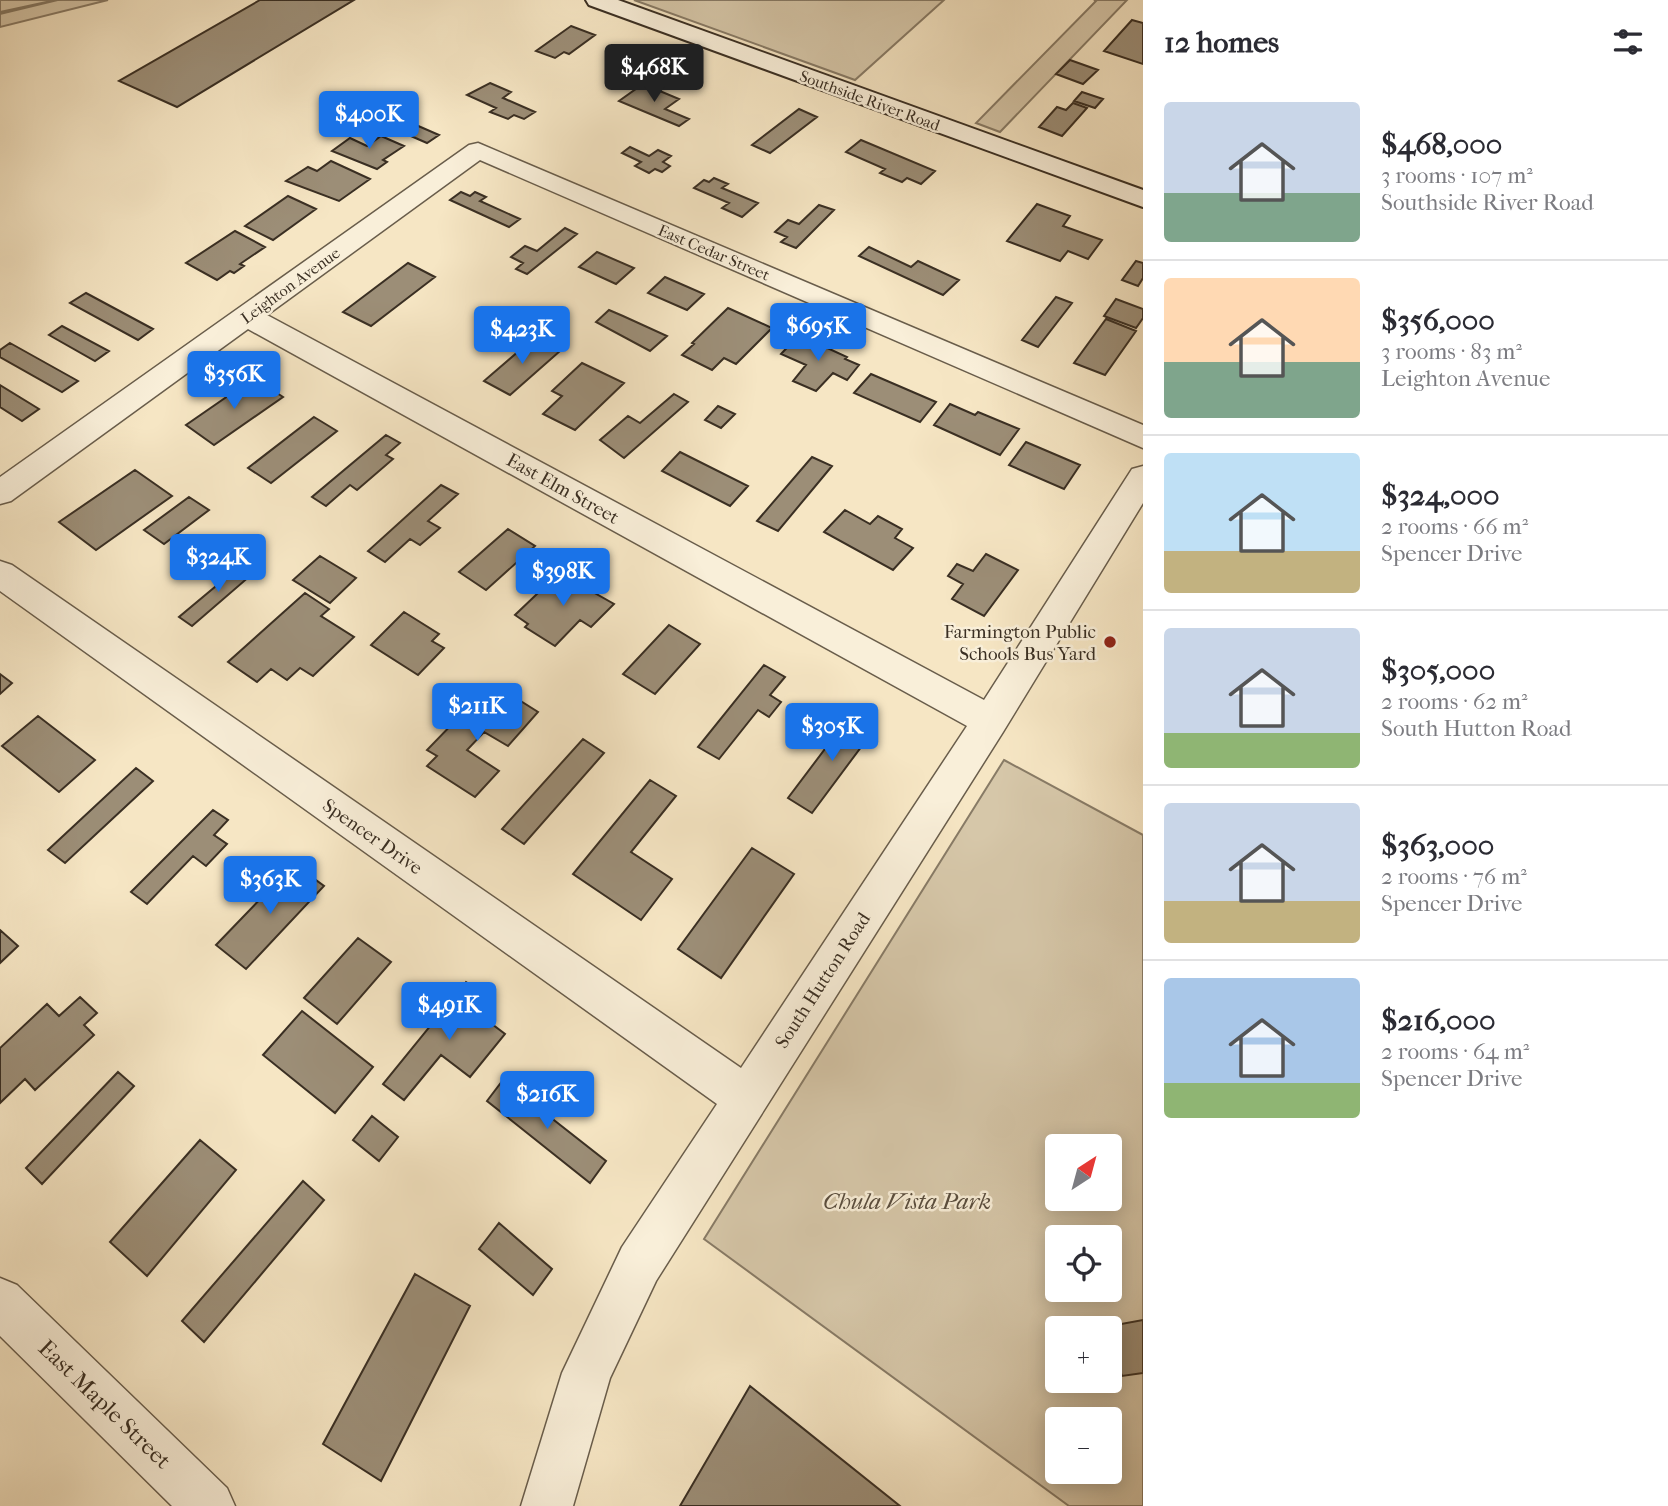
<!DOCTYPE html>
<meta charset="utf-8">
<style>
:root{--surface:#fff;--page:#f2f2f3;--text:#2b2b33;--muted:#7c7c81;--line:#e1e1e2;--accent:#1a73e8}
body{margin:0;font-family:"IM FELL French Canon",serif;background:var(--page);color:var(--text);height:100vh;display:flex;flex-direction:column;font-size:26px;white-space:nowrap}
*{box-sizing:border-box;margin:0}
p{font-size:23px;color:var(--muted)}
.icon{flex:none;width:38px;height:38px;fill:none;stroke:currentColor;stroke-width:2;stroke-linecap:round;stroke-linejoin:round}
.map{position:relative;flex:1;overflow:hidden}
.drawer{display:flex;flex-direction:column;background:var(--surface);width:525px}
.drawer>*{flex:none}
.needle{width:46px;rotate:36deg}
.buttons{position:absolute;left:1045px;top:1134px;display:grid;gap:14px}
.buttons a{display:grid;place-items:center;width:77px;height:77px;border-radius:7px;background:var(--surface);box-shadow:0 4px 18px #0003;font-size:35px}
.price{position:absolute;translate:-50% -60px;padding:0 16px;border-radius:7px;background:var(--accent);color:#fff;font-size:23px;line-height:46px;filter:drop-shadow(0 2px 4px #0008)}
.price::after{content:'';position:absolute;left:50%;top:42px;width:21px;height:16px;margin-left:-10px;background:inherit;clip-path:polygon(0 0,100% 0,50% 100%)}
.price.on{background:#222;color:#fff}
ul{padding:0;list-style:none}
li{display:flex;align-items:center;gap:21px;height:175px;padding:0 21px}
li+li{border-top:2px solid var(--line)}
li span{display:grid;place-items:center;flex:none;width:196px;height:140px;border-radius:7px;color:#555}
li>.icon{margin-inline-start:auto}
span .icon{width:84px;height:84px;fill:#fffc;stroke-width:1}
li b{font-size:30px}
h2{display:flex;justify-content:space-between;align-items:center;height:84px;padding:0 21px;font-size:30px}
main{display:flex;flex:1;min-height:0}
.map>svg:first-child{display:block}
.green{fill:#d6c7a9;stroke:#887b66;stroke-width:2;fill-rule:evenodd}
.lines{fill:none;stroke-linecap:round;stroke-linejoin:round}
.stream{fill:#847863;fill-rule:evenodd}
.building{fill:#9c8e77;stroke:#3a2f23;stroke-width:2}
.street-casing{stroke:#695d4b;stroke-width:3}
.secondary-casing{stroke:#3a2f23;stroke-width:4}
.street{fill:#f9efd9;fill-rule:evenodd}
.secondary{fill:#f9efd9;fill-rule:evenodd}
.poi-dot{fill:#8f2418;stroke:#f9efd9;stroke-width:2.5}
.labels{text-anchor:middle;stroke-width:5;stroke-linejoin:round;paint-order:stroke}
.far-street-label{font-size:16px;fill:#3a2f23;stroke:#f9efd9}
.street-label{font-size:19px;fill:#3a2f23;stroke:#f9efd9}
.poi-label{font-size:19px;fill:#3a2f23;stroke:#f9efd9;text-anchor:end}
.near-park-label{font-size:23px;font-style:italic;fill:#594d3e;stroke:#f9efd9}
.near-street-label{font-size:23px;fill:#3a2f23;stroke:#f9efd9}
</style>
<main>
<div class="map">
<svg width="1143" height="1506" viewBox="0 0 1143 1506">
<rect width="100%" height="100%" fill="#f6e6c4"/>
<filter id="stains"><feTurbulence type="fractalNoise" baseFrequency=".00286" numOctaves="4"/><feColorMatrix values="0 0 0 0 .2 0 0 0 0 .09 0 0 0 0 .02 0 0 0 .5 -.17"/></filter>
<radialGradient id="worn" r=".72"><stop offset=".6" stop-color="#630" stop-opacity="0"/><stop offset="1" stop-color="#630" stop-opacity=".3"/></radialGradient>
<path class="green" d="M 0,0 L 108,0 L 0,27 Z
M 634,0 L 944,0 L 855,80 Z
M 1094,0 L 1127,0 L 1000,132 L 976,123 L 1096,1 Z
M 1004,760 L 1143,835 L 1143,1506 L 1069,1506 L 704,1239 ZM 1057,1146 L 1110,1146 L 1110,1199 L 1057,1199 ZM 1057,1237 L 1110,1237 L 1110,1290 L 1057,1290 ZM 1057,1328 L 1110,1328 L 1110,1381 L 1057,1381 ZM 1057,1419 L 1110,1419 L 1110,1472 L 1057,1472 Z"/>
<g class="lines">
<path class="stream" d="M 51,0 L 62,0 L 0,15 L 0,11 Z"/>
</g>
<path class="building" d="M 260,0 L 354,0 L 177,107 L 119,81 Z
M 1132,20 L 1143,23 L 1143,64 L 1104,51 Z
M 571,26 L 595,35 L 569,54 L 564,52 L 555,58 L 536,51 Z
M 1070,60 L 1098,70 L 1083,84 L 1056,74 Z
M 490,83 L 511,92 L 503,98 L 535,112 L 524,119 L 514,115 L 508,119 L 490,112 L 496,108 L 467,95 Z
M 643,84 L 679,99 L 665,109 L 689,119 L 679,126 L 619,101 Z
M 1082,92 L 1103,99 L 1095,108 L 1074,101 Z
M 1073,103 L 1087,108 L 1062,136 L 1039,127 L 1057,107 L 1066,110 Z
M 799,109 L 817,117 L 770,153 L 752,145 Z
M 393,115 L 439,135 L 427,143 L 381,123 Z
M 381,136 L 404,146 L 383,160 L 387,162 L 377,169 L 332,151 L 350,138 L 367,146 Z
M 861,140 L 935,171 L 921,184 L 907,178 L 902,182 L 880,173 L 885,169 L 846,152 Z
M 630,147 L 649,156 L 658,150 L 671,156 L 663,162 L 670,166 L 662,172 L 655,169 L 649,173 L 635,166 L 641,162 L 622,153 Z
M 331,161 L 370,179 L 339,201 L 286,181 L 308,167 L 317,171 Z
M 714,178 L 728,184 L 722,188 L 758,203 L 742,217 L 722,208 L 729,203 L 694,188 L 704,180 L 709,182 Z
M 461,192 L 470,196 L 475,192 L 486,197 L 480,201 L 520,219 L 509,227 L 450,200 Z
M 288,196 L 316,209 L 273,240 L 245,226 Z
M 1037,204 L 1070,216 L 1063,226 L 1102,240 L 1088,259 L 1068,251 L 1060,261 L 1007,241 Z
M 819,205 L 834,210 L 796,248 L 781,242 L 787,237 L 775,232 L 788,220 L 799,224 Z
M 565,228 L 577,234 L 527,274 L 516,269 L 523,263 L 511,257 L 525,246 L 537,251 Z
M 235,231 L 265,247 L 240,264 L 244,266 L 234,273 L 230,271 L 217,280 L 186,263 Z
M 869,247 L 911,267 L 918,261 L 959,280 L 943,295 L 859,256 Z
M 597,252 L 634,268 L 616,284 L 579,267 Z
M 1136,261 L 1143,263 L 1143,278 L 1138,286 L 1122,280 Z
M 408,263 L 435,277 L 371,326 L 343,312 Z
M 665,277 L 704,294 L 687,310 L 648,293 Z
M 86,293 L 153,329 L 138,340 L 70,303 Z
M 1056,297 L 1072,303 L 1038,347 L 1022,340 Z
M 1116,299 L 1143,309 L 1143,318 L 1136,328 L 1104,316 Z
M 728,308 L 772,328 L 736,364 L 724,358 L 712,370 L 682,355 L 694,344 L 692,343 Z
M 609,310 L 623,316 L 667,336 L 650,351 L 596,322 Z
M 1106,319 L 1136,331 L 1105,375 L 1074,363 Z
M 62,326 L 109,351 L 95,361 L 49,335 Z
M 799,335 L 847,357 L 845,359 L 859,365 L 847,380 L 833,373 L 816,391 L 793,381 L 806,365 L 781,354 Z
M 534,338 L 560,351 L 510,395 L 484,381 Z
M 10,343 L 78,381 L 62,392 L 0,357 L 0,350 Z
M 582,363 L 624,383 L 575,430 L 543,414 L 562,396 L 552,391 Z
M 871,374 L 936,402 L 920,422 L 854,393 Z
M 254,378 L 283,397 L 214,445 L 186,425 Z
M 0,385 L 39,409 L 22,421 L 0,407 Z
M 674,394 L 688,402 L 624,458 L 600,440 L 628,416 L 640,423 Z
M 950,404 L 975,415 L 978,412 L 1019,429 L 1000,455 L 934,425 Z
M 718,406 L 735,414 L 721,428 L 705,420 Z
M 314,417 L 337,431 L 271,483 L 248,468 Z
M 386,435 L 400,443 L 386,455 L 393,459 L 357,490 L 350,485 L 326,506 L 312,497 Z
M 1026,442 L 1080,465 L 1064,489 L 1009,465 Z
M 680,452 L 748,486 L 730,506 L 662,471 Z
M 812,457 L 832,466 L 778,531 L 757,521 Z
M 135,470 L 172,496 L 96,550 L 59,522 Z
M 441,485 L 458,494 L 428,521 L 440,528 L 420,545 L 410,539 L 385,562 L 368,551 Z
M 189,497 L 209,510 L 164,544 L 144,530 Z
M 845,510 L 870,524 L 878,516 L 902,529 L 895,538 L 913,548 L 893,570 L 824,532 Z
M 508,529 L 535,546 L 486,590 L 459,572 Z
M 986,554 L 1018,570 L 984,616 L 952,599 L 963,584 L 948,576 L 957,564 L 973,571 Z
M 320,556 L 356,578 L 330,603 L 293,580 Z
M 246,561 L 258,569 L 192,626 L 179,617 Z
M 560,572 L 580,584 L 584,581 L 597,588 L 593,592 L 614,604 L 591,627 L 580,620 L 555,646 L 525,627 L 528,624 L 515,615 Z
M 305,593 L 329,609 L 321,616 L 354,637 L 313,676 L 300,668 L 287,680 L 271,669 L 257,682 L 228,662 Z
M 404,612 L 439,634 L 432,641 L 444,648 L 418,675 L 371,645 Z
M 669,625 L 700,644 L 655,694 L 623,674 Z
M 764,665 L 785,677 L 770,695 L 781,702 L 769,717 L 758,710 L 719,759 L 698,747 Z
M 0,674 L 12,683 L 0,694 Z
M 492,697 L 511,708 L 519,700 L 538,712 L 508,746 L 484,732 L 467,750 L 499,771 L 475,797 L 427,766 L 437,756 L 427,750 L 459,717 L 468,722 Z
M 852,713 L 876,727 L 812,813 L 788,798 Z
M 38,716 L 95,760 L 59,792 L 2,746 Z
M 583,739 L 604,753 L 524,844 L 502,829 Z
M 136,768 L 153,781 L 65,863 L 48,850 Z
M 650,780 L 676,796 L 631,852 L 672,879 L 641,920 L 573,874 Z
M 213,810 L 228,820 L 214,835 L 227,844 L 206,866 L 193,856 L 147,904 L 131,892 Z
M 752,848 L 794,874 L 721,978 L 678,949 Z
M 294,864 L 324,886 L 246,969 L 216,945 Z
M 0,930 L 18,946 L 0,963 Z
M 358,938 L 391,962 L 337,1024 L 304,998 Z
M 466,982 L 488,997 L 476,1012 L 505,1034 L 470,1077 L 441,1055 L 404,1100 L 383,1084 Z
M 80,997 L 97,1013 L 84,1025 L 94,1035 L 35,1090 L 25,1079 L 0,1103 L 0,1048 L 47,1004 L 59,1016 Z
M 302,1011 L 373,1067 L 335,1113 L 263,1055 Z
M 118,1072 L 134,1086 L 42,1184 L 26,1168 Z
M 503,1080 L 606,1161 L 590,1183 L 487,1101 Z
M 372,1116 L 398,1137 L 379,1161 L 353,1140 Z
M 200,1140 L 236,1170 L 147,1276 L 110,1242 Z
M 303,1181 L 324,1200 L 204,1342 L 182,1321 Z
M 499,1223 L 552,1269 L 533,1295 L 479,1249 Z
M 415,1274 L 470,1306 L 381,1481 L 323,1444 Z
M 1143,1320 L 1143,1373 L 1122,1376 L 1110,1341 L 1110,1328 L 1105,1327 Z
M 750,1386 L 900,1506 L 680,1506 Z"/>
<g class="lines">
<g class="street-casing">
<path id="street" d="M 478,143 L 1143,425 L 1143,448 L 480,160 L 267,315 L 984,700 L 1132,469 L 1143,466 L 1143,503 L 1003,732 L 656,1281 L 610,1378 L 573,1506 L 521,1506 L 562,1373 L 622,1247 L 717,1104 L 0,591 L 0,561 L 12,565 L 741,1068 L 967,726 L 248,329 L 11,501 L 0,504 L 0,477 L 469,145 Z
M 0,1278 L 17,1285 L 227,1488 L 235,1506 L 172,1506 L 0,1336 Z"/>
</g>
<g class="secondary-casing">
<path id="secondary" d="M 586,0 L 618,0 L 1143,190 L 1143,207 L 589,5 Z"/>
</g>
<use href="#street" class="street"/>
<use href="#secondary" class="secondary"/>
</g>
<circle class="poi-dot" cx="1110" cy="642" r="7"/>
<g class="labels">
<g class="far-street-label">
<text transform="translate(870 100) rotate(20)" y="6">Southside River Road</text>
<text transform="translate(714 252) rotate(23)" y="6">East Cedar Street</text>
<text transform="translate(290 285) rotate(-36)" y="6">Leighton Avenue</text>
</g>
<g class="street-label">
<text transform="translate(563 488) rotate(29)" y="7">East Elm Street</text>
<text transform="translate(373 836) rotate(35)" y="7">Spencer Drive</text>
<text transform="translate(822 980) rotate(-57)" y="7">South Hutton Road</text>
</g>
<g class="poi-label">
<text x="1096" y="638">Farmington Public<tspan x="1096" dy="22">Schools Bus Yard</tspan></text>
</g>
<g class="near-park-label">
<text x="907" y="1209">Chula Vista Park</text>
</g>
<g class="near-street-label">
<text transform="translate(105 1404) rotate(44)" y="8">East Maple Street</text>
</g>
</g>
<rect width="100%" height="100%" filter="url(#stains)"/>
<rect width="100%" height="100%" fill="url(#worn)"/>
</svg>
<div class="buttons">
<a><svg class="needle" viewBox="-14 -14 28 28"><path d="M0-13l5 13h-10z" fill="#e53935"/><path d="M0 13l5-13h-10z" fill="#7c7c81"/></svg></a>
<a><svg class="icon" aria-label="locate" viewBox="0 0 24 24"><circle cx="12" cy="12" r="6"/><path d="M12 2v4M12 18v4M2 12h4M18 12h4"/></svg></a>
<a>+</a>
<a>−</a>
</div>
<b class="price on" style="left:654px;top:104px">$468K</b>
<b class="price" style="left:369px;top:151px">$400K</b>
<b class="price" style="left:818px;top:363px">$695K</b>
<b class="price" style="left:522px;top:366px">$423K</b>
<b class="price" style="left:234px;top:411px">$356K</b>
<b class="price" style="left:218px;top:594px">$324K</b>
<b class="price" style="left:563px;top:608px">$398K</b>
<b class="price" style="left:477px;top:743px">$211K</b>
<b class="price" style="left:832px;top:763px">$305K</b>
<b class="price" style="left:270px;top:916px">$363K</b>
<b class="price" style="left:449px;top:1042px">$491K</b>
<b class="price" style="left:547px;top:1131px">$216K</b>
</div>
<section class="drawer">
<h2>12 homes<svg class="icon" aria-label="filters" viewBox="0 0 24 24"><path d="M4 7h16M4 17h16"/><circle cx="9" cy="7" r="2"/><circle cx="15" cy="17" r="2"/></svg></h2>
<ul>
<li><span style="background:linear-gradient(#c9d6e8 65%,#7fa58c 0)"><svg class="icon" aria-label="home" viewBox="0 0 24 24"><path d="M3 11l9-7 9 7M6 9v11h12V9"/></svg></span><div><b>$468,000</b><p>3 rooms · 107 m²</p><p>Southside River Road</p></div></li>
<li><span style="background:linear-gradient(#ffd9b3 60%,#7fa58c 0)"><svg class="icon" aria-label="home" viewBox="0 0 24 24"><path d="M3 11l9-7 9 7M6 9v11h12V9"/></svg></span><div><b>$356,000</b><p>3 rooms · 83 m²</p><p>Leighton Avenue</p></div></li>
<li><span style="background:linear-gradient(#bfe0f5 70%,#c2b280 0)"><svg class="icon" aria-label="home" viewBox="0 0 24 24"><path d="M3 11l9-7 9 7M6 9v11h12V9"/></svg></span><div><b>$324,000</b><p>2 rooms · 66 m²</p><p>Spencer Drive</p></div></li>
<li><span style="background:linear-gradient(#c9d6e8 75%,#8fb573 0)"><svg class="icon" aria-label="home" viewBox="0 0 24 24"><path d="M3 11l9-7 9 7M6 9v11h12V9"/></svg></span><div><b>$305,000</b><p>2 rooms · 62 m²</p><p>South Hutton Road</p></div></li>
<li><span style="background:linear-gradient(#c9d6e8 70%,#c2b280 0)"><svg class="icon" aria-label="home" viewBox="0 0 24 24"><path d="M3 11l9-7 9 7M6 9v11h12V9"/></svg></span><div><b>$363,000</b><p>2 rooms · 76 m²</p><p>Spencer Drive</p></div></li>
<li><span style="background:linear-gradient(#a9c7e8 75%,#8fb573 0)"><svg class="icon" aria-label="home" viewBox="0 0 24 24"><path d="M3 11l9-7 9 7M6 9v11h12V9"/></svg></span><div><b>$216,000</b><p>2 rooms · 64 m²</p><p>Spencer Drive</p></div></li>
</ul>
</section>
</main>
